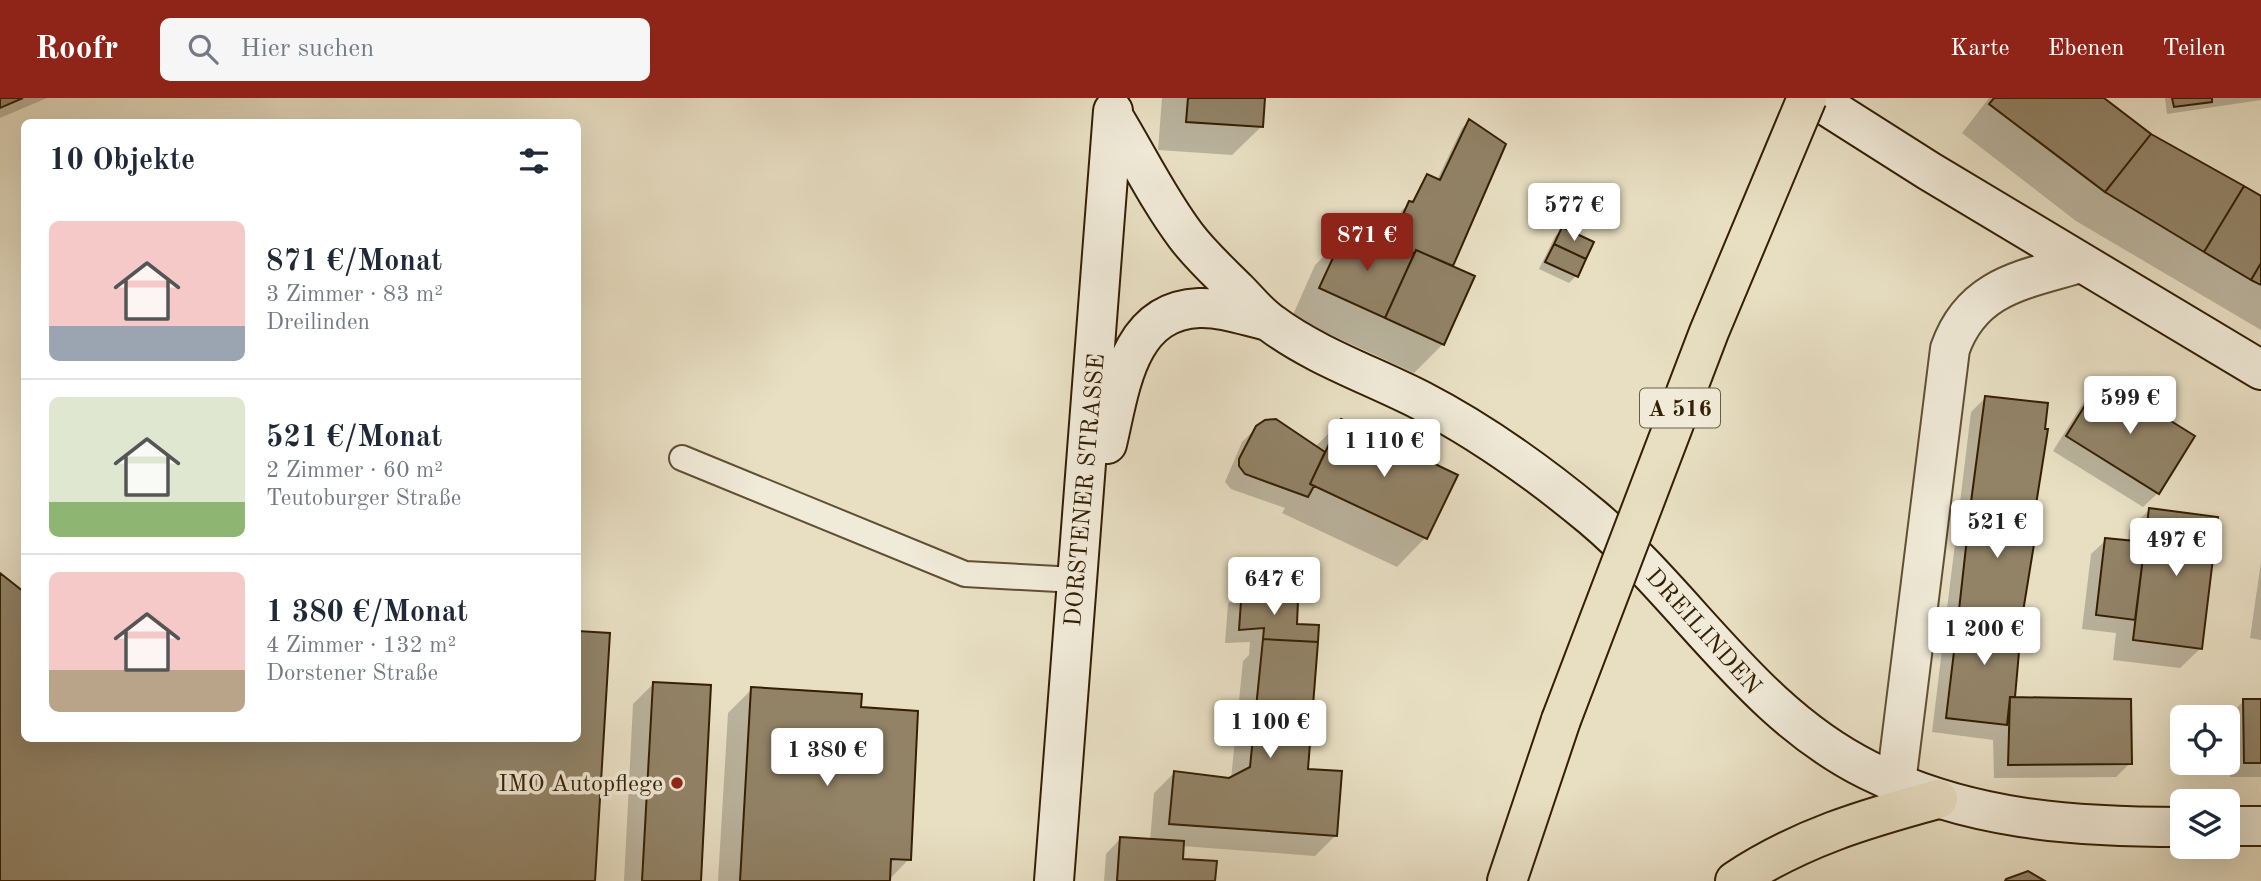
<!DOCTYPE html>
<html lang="de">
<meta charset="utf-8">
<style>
:root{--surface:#fff;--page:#f6f6f7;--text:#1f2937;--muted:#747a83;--line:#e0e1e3;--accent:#8f2418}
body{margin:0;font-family:"Old Standard TT",serif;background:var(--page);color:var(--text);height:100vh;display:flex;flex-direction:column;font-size:26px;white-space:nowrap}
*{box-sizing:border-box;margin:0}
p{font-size:23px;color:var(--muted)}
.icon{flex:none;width:38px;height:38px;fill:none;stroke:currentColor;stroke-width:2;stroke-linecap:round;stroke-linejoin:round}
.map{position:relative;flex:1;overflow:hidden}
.side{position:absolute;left:21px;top:21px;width:560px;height:623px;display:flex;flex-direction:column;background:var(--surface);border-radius:10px;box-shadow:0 7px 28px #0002}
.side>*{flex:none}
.tools{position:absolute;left:2170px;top:607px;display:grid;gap:14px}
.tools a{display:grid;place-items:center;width:70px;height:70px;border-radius:10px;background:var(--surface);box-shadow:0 7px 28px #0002;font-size:35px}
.price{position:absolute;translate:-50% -60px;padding:0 16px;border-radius:7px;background:#fff;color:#222;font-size:23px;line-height:46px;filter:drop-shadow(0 2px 4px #0008)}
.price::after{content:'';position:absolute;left:50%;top:42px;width:21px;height:16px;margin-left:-10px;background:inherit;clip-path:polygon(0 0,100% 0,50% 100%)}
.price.selected{background:var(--accent);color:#fff}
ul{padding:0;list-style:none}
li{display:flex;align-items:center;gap:21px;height:175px;padding:0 28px}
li+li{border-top:2px solid var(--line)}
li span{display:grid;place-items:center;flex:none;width:196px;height:140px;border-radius:10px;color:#555}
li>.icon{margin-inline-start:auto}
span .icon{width:84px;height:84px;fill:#fffc;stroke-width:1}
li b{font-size:30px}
h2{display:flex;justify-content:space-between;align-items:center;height:84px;padding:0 28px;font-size:30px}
header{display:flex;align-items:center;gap:42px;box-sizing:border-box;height:98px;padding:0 35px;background:var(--accent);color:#fff}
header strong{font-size:33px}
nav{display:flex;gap:38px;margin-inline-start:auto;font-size:24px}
.search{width:490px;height:63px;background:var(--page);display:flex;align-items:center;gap:18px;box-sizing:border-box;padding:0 24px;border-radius:10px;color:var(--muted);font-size:26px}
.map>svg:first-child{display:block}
.shadow{fill:#0003}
.building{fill:#928367;stroke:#341f03;stroke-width:2}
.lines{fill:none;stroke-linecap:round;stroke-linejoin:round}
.lane-casing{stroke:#614f33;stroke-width:28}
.street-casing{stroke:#614f33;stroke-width:42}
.secondary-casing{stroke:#341f03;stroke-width:42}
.highway-casing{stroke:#341f03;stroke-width:42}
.lane{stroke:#f0ead8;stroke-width:24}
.street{stroke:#f0ead8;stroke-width:38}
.secondary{stroke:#f0ead8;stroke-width:38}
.highway{stroke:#e8dfc3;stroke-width:38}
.highway-bridge-casing{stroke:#341f03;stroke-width:42;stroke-linecap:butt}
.highway-bridge{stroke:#e8dfc3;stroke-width:38}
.poi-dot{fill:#8f2418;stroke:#f0ead8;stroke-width:2.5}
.labels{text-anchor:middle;stroke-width:7;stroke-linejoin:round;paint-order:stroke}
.shield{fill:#f0ead8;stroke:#6c5c43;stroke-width:2}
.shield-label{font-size:23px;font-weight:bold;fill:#341f03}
.street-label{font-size:24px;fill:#341f03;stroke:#f0ead8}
.poi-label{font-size:24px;fill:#341f03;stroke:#f0ead8;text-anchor:end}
</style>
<header>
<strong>Roofr</strong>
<div class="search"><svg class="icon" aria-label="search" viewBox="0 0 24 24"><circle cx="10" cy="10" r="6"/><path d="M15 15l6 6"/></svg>Hier suchen</div>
<nav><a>Karte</a><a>Ebenen</a><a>Teilen</a></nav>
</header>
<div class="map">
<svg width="2261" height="783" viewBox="0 0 2261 783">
<rect width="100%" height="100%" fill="#e8dfc3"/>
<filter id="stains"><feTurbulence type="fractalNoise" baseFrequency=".00286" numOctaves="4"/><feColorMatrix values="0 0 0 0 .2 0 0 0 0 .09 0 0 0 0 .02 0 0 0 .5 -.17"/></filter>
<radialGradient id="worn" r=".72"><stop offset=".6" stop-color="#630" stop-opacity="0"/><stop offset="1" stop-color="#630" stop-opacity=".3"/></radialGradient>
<path class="shadow" d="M 0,0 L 47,0 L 0,20 Z
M 1162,0 L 1263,0 L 1261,29 L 1232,57 L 1158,52 Z
M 1989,0 L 2101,0 L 2150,37 L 2261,101 L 2261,232 L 2076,123 L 1962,35 Z
M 2165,0 L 2261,0 L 2261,2 L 2167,16 Z
M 1469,23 L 1504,47 L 1450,169 L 1443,246 L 1414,275 L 1292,219 L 1315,167 L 1344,138 L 1357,144 L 1365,136 L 1392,148 L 1394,142 L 1390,140 L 1402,112 L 1411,105 L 1427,78 L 1437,82 L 1462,30 Z
M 1562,131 L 1576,178 L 1569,185 L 1539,171 L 1555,138 Z
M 2102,283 L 2158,395 L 2143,409 L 2053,353 L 2088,297 Z
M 1986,299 L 2030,442 L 2033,442 L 2024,495 L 2013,601 L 2130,665 L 2116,679 L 1994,680 L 1993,642 L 1932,634 L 1971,314 Z
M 1341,323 L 1455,378 L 1425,440 L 1397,469 L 1282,415 L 1285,410 L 1231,391 L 1225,384 L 1242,344 L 1257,329 L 1315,349 Z
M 2149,412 L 2201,550 L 2180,570 L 2113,562 L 2116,535 L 2082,531 L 2091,456 L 2106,442 L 2128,444 L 2129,432 Z
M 2261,464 L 2261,542 L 2250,540 Z
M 0,477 L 24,497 L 24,640 L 578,640 L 578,535 L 608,537 L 593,783 L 0,783 Z
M 1243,491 L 1296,527 L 1306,673 L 1335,738 L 1315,758 L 1182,748 L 1181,762 L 1213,783 L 1104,783 L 1106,756 L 1120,741 L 1150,743 L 1154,695 L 1174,675 L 1231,681 L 1243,563 L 1249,557 L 1250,544 L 1225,545 L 1228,506 Z
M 653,586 L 699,783 L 624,783 L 633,606 Z
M 752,591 L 859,610 L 909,761 L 888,783 L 718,783 L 728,615 Z
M 2261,602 L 2261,679 L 2230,679 L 2229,617 L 2244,603 Z"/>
<path class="building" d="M 0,0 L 23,0 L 0,10 Z
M 1188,0 L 1265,0 L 1263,29 L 1186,24 Z
M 1994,0 L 2104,0 L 2151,36 L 2105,94 L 1989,6 Z
M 2172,0 L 2212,0 L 2212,4 L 2174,9 Z
M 1469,21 L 1506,46 L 1453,168 L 1416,152 L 1414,156 L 1395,147 L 1401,134 L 1396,132 L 1409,103 L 1413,104 L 1427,76 L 1440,82 Z
M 2151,36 L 2244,88 L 2204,154 L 2105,94 Z
M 2244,88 L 2261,98 L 2261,165 L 2251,182 L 2204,154 Z
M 1562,129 L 1594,144 L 1586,161 L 1554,146 Z
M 1364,134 L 1414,156 L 1385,220 L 1319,190 L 1344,136 L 1360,143 Z
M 1554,146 L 1586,161 L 1578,179 L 1545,164 Z
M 1416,152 L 1475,178 L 1444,247 L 1385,220 Z
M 2261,165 L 2261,187 L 2251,182 Z
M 2102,280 L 2195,338 L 2159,396 L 2066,338 Z
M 1985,298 L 2048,305 L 2045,331 L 2048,331 L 2035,413 L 1971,404 Z
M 1276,321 L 1325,354 L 1310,386 L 1314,388 L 1308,399 L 1245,376 L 1239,368 L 1239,361 L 1256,328 L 1265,322 Z
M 1341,321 L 1458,377 L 1427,441 L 1310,386 Z
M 1971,404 L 2035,413 L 2032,440 L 2035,440 L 2022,520 L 1959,512 Z
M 2149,410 L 2218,419 L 2202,551 L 2133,542 Z
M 2105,440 L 2145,444 L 2135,522 L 2096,517 Z
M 0,475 L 24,494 L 24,640 L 578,640 L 578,533 L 610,535 L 595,783 L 0,783 Z
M 1242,489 L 1298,502 L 1297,526 L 1319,527 L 1318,544 L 1263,541 L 1264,530 L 1239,532 Z
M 1959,512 L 2022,520 L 2015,599 L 2010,599 L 2007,627 L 1946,620 Z
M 1263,541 L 1318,544 L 1308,671 L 1342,673 L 1337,738 L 1169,726 L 1174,673 L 1229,680 L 1250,669 Z
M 653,584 L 711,587 L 701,783 L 642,783 Z
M 751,589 L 862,596 L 861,609 L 918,613 L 911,762 L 891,761 L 890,783 L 740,783 Z
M 2010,599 L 2131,601 L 2132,666 L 2008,667 Z
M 2243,601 L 2261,601 L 2261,665 L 2244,665 Z
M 1120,739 L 1184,743 L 1183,761 L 1217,763 L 1215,783 L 1117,783 Z
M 2028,773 L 2045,783 L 2005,783 L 2006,781 Z"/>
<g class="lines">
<g class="lane-casing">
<path id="lane" d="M 682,360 L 965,476 L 1076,482"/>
</g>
<g class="street-casing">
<path id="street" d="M 1896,685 L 1950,251 C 1972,188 2023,182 2080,165"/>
</g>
<g class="secondary-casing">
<path id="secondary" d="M 1814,0 L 1929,73 L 2261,272
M 1113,18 C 1137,57 1158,101 1186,138 C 1201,158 1220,175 1237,192 C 1248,203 1258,216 1271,225 C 1315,258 1371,277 1420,302 C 1482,334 1539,375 1592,419 C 1688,500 1753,615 1868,672 C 1968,722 2073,729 2182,729
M 1107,346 C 1120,292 1127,213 1199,210 C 1222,209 1246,218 1268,223
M 2228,728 L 2261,728
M 1054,783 L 1113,13"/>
</g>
<g class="highway-casing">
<path id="highway" d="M 1507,783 L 1561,622
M 1735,783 C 1800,740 1864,721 1938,701"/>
</g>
<use href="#lane" class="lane"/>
<use href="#street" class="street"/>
<use href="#secondary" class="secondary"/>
<use href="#highway" class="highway"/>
<g class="highway-bridge-casing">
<path id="highway-bridge" d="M 1561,622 L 1709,234 L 1807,0"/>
</g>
<use href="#highway-bridge" class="highway-bridge"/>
</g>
<circle class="poi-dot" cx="677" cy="685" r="7"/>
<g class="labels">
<rect class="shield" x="1640" y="290.5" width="80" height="39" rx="5"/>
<g class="shield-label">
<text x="1680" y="318">A 516</text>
</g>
<g class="street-label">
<text transform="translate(1084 392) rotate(-85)" y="8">DORSTENER STRASSE</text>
<text transform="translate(1704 533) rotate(48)" y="8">DREILINDEN</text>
</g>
<g class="poi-label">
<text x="663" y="693">IMO Autopflege</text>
</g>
</g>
<rect width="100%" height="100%" filter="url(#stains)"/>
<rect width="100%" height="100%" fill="url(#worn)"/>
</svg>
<div class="tools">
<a><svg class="icon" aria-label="locate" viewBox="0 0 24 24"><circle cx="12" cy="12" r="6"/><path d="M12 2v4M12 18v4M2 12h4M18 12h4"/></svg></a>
<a><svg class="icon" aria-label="layers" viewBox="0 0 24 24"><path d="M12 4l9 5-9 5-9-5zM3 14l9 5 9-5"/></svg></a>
</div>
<b class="price" style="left:1574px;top:145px">577 €</b>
<b class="price selected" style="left:1367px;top:175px">871 €</b>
<b class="price" style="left:2130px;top:338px">599 €</b>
<b class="price" style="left:1384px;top:381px">1 110 €</b>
<b class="price" style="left:1997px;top:462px">521 €</b>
<b class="price" style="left:2176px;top:480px">497 €</b>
<b class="price" style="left:1274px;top:519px">647 €</b>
<b class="price" style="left:1984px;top:569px">1 200 €</b>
<b class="price" style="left:1270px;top:662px">1 100 €</b>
<b class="price" style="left:827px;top:690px">1 380 €</b>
<section class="side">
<h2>10 Objekte<svg class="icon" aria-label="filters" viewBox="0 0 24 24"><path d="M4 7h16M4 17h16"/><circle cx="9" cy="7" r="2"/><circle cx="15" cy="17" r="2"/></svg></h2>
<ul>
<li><span style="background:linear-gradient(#f6c9c9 75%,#9aa5b1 0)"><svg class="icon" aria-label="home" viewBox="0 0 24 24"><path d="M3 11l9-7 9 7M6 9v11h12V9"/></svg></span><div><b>871 €/Monat</b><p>3 Zimmer · 83 m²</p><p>Dreilinden</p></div></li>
<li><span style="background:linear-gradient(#dfe7d0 75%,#8fb573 0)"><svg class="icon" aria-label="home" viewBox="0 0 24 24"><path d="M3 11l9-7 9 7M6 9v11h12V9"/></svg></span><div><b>521 €/Monat</b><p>2 Zimmer · 60 m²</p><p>Teutoburger Straße</p></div></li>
<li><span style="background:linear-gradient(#f6c9c9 70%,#b9a48a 0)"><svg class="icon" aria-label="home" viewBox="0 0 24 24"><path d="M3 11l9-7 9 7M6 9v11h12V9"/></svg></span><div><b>1 380 €/Monat</b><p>4 Zimmer · 132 m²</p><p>Dorstener Straße</p></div></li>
</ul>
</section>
</div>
